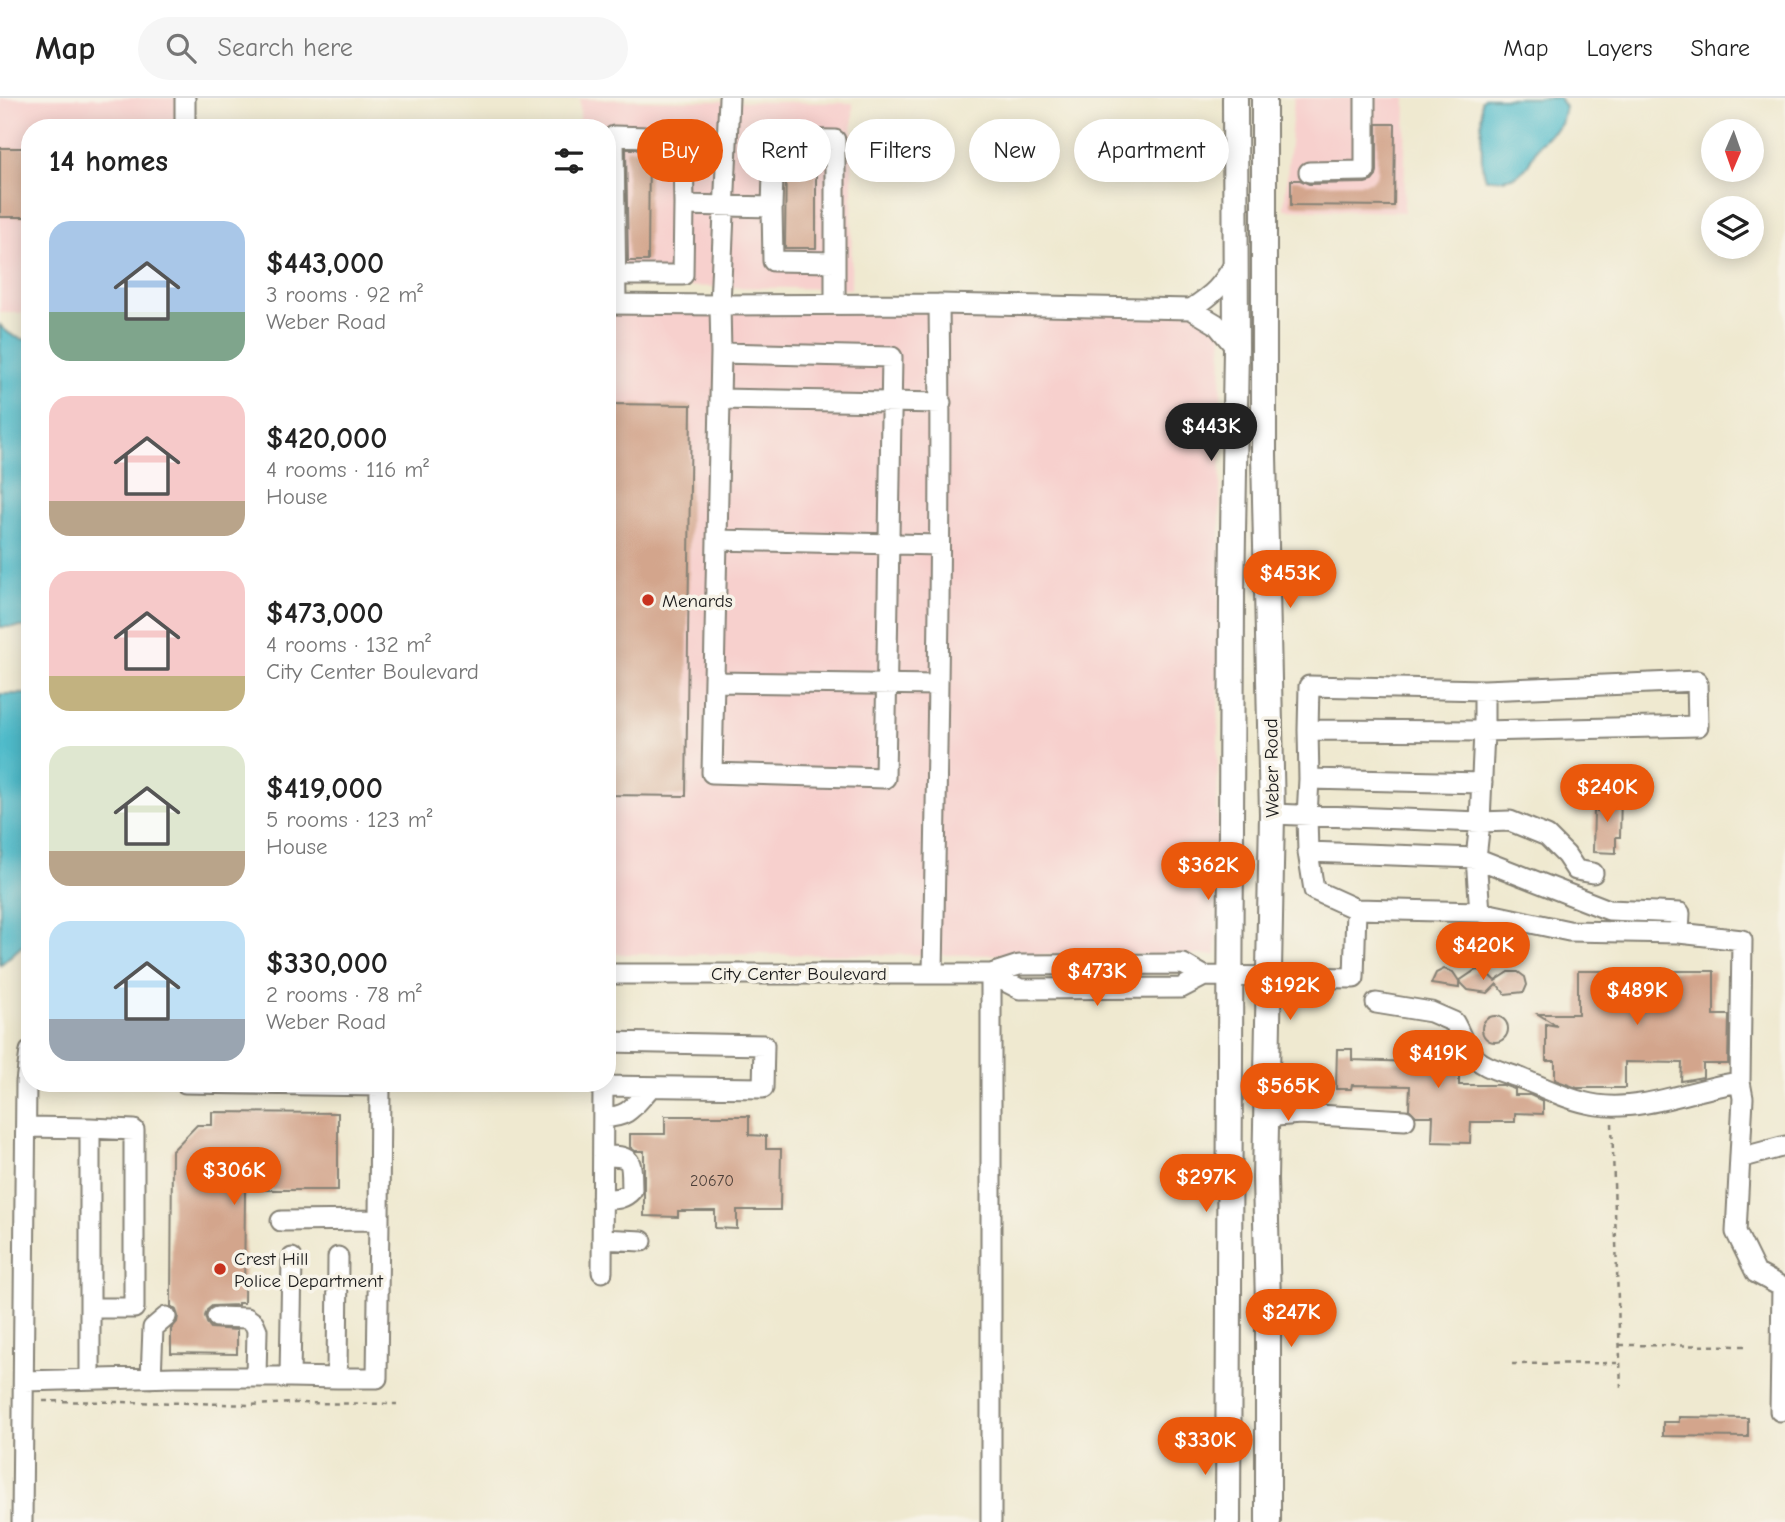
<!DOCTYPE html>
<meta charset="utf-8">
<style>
:root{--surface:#fff;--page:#f6f6f6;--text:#222;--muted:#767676;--line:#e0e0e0;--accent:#ea580c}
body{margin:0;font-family:"Comic Neue",sans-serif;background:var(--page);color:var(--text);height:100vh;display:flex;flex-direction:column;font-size:26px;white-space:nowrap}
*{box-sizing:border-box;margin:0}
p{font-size:23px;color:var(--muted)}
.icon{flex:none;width:38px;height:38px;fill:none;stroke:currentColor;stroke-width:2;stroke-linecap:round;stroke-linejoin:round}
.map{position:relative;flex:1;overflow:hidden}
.sheet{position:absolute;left:21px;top:21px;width:595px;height:973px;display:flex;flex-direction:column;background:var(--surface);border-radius:28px;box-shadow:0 4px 18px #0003}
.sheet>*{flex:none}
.hud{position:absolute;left:637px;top:21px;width:665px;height:63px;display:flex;gap:14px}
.needle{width:46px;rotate:182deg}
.tools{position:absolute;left:1701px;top:21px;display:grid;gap:14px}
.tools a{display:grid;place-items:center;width:63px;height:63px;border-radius:50%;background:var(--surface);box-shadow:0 4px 18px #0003;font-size:35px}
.price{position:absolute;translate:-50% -60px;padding:0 16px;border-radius:24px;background:var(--accent);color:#fff;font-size:23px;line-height:46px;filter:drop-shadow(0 2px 4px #0008)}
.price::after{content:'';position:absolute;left:50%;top:42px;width:21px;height:16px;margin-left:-10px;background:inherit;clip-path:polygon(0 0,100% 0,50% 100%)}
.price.on{background:#222;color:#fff}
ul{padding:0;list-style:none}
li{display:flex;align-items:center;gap:21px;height:175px;padding:0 28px}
li span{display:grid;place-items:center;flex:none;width:196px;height:140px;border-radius:21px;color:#555}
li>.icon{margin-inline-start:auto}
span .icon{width:84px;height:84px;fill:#fffc;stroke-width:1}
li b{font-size:30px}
h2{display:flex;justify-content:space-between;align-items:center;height:84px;padding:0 28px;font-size:30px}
.chip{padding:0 24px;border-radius:32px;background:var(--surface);box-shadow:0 4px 18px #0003;font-size:24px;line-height:63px}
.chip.on{background:var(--accent);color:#fff}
header{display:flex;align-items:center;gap:42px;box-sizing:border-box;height:98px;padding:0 35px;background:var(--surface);border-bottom:2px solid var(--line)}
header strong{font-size:33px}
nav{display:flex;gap:38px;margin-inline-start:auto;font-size:24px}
.search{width:490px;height:63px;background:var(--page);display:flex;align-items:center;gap:18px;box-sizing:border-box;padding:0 24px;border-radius:38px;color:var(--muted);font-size:26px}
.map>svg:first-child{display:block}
.built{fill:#f7d0cd}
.water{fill:#4fbbca;stroke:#366c73;stroke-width:2}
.building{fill:#d3a58c}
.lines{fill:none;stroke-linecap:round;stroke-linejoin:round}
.minor-casing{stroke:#868276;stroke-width:23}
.major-casing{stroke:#868276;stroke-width:28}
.path{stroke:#868276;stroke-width:2.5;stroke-dasharray:5 5;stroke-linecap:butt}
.minor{stroke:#fff;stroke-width:19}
.major{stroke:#fff;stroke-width:24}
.poi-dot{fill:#c8321e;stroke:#f7f3e8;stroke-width:2.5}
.labels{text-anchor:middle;stroke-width:7;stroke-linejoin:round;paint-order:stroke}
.number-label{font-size:16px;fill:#4a3e38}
.poi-label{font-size:19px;fill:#1c1c1c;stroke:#f7f3e8;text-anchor:start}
.street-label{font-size:19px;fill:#1c1c1c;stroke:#f7f3e8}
</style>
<header>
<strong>Map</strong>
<div class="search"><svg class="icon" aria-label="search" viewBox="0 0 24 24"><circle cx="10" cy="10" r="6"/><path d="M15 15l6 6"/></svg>Search here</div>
<nav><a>Map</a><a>Layers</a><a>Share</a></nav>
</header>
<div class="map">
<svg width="1785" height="1424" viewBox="0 0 1785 1424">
<rect width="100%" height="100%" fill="#f7f3e8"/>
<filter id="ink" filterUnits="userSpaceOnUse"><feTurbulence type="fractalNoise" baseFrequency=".0143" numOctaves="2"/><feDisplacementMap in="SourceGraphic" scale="14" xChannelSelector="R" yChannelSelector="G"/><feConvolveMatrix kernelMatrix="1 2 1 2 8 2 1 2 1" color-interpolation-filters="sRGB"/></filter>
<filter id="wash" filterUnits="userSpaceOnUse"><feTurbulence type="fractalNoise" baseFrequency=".00686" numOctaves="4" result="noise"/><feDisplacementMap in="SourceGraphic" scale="28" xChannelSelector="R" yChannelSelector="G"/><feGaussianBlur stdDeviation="1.57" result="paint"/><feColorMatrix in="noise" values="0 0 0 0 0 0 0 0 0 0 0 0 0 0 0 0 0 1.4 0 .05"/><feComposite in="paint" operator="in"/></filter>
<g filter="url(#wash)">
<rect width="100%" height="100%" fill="#efe9d0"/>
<path class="built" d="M 0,0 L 179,0 L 179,30 L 30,30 L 30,215 L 0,215 Z
M 1294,0 L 1406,0 L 1404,114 L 1284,111 Z
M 580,1 L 853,5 L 851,191 L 607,187 L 607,30 L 580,30 Z
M 607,214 L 1222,214 L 1216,857 L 607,856 Z"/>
<path class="water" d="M 1484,0 L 1559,0 L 1565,9 L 1561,26 L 1540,45 L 1526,70 L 1516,78 L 1503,81 L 1486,81 L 1482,67 L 1481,3 Z
M 0,227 C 9,237 17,241 30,242 L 30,529 L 0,529 Z
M 0,596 L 30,596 L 30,841 L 0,867 Z"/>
<g id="blocks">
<path class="building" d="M 1377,26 L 1395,26 L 1394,108 L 1291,107 L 1291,82 L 1300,82 L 1309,86 L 1365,85 L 1372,83 L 1376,78 L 1377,73 Z
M 0,50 L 30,50 L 30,119 L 0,119 Z
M 626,51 L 649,51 L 648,163 L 628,163 Z
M 786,53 L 816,54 L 816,150 L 785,150 Z
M 607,306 L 691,307 L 686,698 L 607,697 Z
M 1599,697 L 1621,697 L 1620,739 L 1616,739 L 1616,755 L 1593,754 L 1594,713 L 1599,713 Z
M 1444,871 L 1453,874 L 1459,883 L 1474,873 L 1479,872 L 1487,875 L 1495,883 L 1509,874 L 1518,874 L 1525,879 L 1527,887 L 1524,894 L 1505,896 L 1497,886 L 1488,895 L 1468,892 L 1459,883 L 1459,890 L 1431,886 L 1436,875 Z
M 1578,873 L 1714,873 L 1714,917 L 1729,917 L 1728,966 L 1703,966 L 1703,979 L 1681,983 L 1682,965 L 1625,964 L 1625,990 L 1577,990 L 1555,982 L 1555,963 L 1546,963 L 1546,926 L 1557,928 L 1538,916 L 1578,916 Z
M1482 931a13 13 0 1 1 26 0a13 13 0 1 1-26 0Z
M 1415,943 L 1450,943 L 1459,962 L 1459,987 L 1503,987 L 1514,991 L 1515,991 L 1515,997 L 1530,997 L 1543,1003 L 1543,1016 L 1515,1015 L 1515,1024 L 1471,1024 L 1470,1045 L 1432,1044 L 1433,1018 L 1416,1018 L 1409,1011 L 1410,988 L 1352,987 L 1351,991 L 1336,991 L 1337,951 L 1352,951 L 1352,962 L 1415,964 Z
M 212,1014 L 338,1015 L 338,1092 L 245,1092 L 244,1205 L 238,1205 L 238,1207 L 212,1208 L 207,1212 L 205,1218 L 207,1225 L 211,1230 L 237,1232 L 237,1256 L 171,1255 L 171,1231 L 177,1224 L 178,1218 L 176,1212 L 171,1208 L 172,1053 L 197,1027 L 212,1027 Z
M 665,1018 L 749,1018 L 749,1037 L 766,1038 L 766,1051 L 781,1051 L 780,1112 L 737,1112 L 737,1131 L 715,1130 L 715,1113 L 678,1113 L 678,1119 L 644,1118 L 644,1053 L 635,1053 L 630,1049 L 630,1036 L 665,1036 Z
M 1679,1319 L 1748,1320 L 1748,1339 L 1663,1338 L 1663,1324 L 1679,1324 Z"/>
</g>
</g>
<g filter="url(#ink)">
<use href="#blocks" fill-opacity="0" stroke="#868276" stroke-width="2"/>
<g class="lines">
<g class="minor-casing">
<path id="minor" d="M 185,30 L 185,0
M 1309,74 L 1365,73 L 1365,0
M 772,109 L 773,163 L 835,164
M 615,177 L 683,177 L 684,107
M 607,206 L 720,207 L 939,206 L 1191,211 L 1216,226 L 1236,250
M 616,206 L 614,38 L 683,40 L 684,107 L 772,109 L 774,41 L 835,42 L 835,206
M 1191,211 C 1214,196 1221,189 1235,165
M 721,255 L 892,259 L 885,680 L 712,675 L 721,255 L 720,207 L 729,0
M 720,301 L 941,305
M 717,442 L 939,447
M 714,584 L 938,587
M 1309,681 L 1308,632 L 1309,588 L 1484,592 L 1484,633 L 1698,628 L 1697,583 L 1484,592
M 1482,685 L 1309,681 L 1307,718 L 1308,754 L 1314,792 L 1356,811 L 1480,814 L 1476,760 L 1480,724 L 1510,723 L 1547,738 L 1566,757 L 1576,772 L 1593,775
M 1272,716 L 1480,724 L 1484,633 L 1308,632
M 1308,754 L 1476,760 L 1609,812 L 1680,815 L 1679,835 L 1569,833 L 1480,814
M 1679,835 L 1742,842 L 1740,984
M 933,875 C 937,652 942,429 939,206
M 607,876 L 991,876 L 1019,867 L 1183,866 L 1204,878
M 991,876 L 991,1424
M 991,876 L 1020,891 L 1181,890 L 1204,878 L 1354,880 L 1356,811
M 1376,905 L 1431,914 L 1454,924 C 1459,932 1464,947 1468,953 C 1482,971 1506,974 1525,982 C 1549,992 1571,1003 1597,1007 C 1642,1014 1696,990 1740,984 L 1743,1000 L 1736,1134 L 1756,1175 L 1782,1189 L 1780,1313
M 185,985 L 380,988 L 380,985
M 603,988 L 763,990 L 764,947 L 607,944
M 603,1019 C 630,1020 634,1007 651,989
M 1265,1019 L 1300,1016 L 1405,1022
M 26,1029 L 90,1030
M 1740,1060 L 1785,1048
M 602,1101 C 615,1101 623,1102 632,1092 C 631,1064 635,1057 603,1058
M 281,1123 L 379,1122 L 380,988
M 602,1141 L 642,1143
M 338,1159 L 337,1280 L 377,1280 L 379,1122
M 292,1160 L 290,1279 L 337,1280
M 602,1174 L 603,985
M 90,1210 L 134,1210 L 134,1032 L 90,1030 L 90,1281
M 217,1219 L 247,1220 L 254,1225 L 257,1232 L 256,1279
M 151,1280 L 153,1230 L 166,1219
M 24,1283 L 175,1279 L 290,1279
M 22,1424 L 26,984 L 30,953"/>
</g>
<g class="major-casing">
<path id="major" d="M 1264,0 L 1264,357 L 1272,716 L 1265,1080 L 1268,1207 L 1268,1424
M 1228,1424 L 1232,498 L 1236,250 L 1235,0"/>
</g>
<path class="path" d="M 1612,1025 L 1621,1291
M 1620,1247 L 1746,1248
M 1512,1266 L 1620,1265
M 43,1303 L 194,1305 L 249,1307 L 294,1305 L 397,1306"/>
<use href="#minor" class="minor"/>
<use href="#major" class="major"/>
</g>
</g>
<g class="poi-dot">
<circle cx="648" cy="502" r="7"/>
<circle cx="220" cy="1171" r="7"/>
</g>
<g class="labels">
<g class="number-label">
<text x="712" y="1088">20670</text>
</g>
<g class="poi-label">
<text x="662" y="509">Menards</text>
<text x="234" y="1167">Crest Hill<tspan x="234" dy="22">Police Department</tspan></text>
</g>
<g class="street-label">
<text transform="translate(1271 670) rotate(-91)" y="7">Weber Road</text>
<text x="799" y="882">City Center Boulevard</text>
</g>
</g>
</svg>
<div class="tools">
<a><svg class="needle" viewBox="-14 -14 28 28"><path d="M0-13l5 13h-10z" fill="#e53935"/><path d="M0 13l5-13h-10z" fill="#767676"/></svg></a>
<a><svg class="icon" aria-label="layers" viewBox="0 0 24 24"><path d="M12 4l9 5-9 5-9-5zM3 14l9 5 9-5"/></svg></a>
</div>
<b class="price on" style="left:1211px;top:365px">$443K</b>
<b class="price" style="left:1290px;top:512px">$453K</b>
<b class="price" style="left:1607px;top:726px">$240K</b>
<b class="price" style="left:1208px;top:804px">$362K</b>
<b class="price" style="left:1483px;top:884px">$420K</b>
<b class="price" style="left:1097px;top:910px">$473K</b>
<b class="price" style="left:1290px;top:924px">$192K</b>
<b class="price" style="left:1637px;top:929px">$489K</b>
<b class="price" style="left:1438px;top:992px">$419K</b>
<b class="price" style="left:1288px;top:1025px">$565K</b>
<b class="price" style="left:234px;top:1109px">$306K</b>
<b class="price" style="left:1206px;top:1116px">$297K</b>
<b class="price" style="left:1291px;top:1251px">$247K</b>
<b class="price" style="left:1205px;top:1379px">$330K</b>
<div class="hud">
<a class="chip on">Buy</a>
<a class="chip">Rent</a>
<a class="chip">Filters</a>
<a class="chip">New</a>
<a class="chip">Apartment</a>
</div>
<section class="sheet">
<h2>14 homes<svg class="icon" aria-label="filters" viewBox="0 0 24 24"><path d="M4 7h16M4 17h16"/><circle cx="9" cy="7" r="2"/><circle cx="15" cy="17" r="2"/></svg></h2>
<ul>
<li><span style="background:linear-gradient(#a9c7e8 65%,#7fa58c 0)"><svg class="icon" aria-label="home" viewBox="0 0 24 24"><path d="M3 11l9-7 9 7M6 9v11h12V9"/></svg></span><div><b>$443,000</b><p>3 rooms · 92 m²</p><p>Weber Road</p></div></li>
<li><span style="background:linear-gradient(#f6c9c9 75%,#b9a48a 0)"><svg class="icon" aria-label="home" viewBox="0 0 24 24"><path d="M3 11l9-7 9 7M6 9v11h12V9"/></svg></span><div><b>$420,000</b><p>4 rooms · 116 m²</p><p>House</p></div></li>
<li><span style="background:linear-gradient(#f6c9c9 75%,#c2b280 0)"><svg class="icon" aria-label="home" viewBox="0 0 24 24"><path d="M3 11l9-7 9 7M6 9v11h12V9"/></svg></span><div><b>$473,000</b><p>4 rooms · 132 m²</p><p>City Center Boulevard</p></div></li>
<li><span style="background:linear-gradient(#dfe7d0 75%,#b9a48a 0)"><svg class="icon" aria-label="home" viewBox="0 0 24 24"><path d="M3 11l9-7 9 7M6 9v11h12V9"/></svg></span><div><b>$419,000</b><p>5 rooms · 123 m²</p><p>House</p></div></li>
<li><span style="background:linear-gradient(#bfe0f5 70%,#9aa5b1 0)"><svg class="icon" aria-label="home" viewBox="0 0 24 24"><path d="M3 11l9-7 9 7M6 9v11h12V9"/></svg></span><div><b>$330,000</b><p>2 rooms · 78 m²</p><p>Weber Road</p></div></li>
</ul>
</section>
</div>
